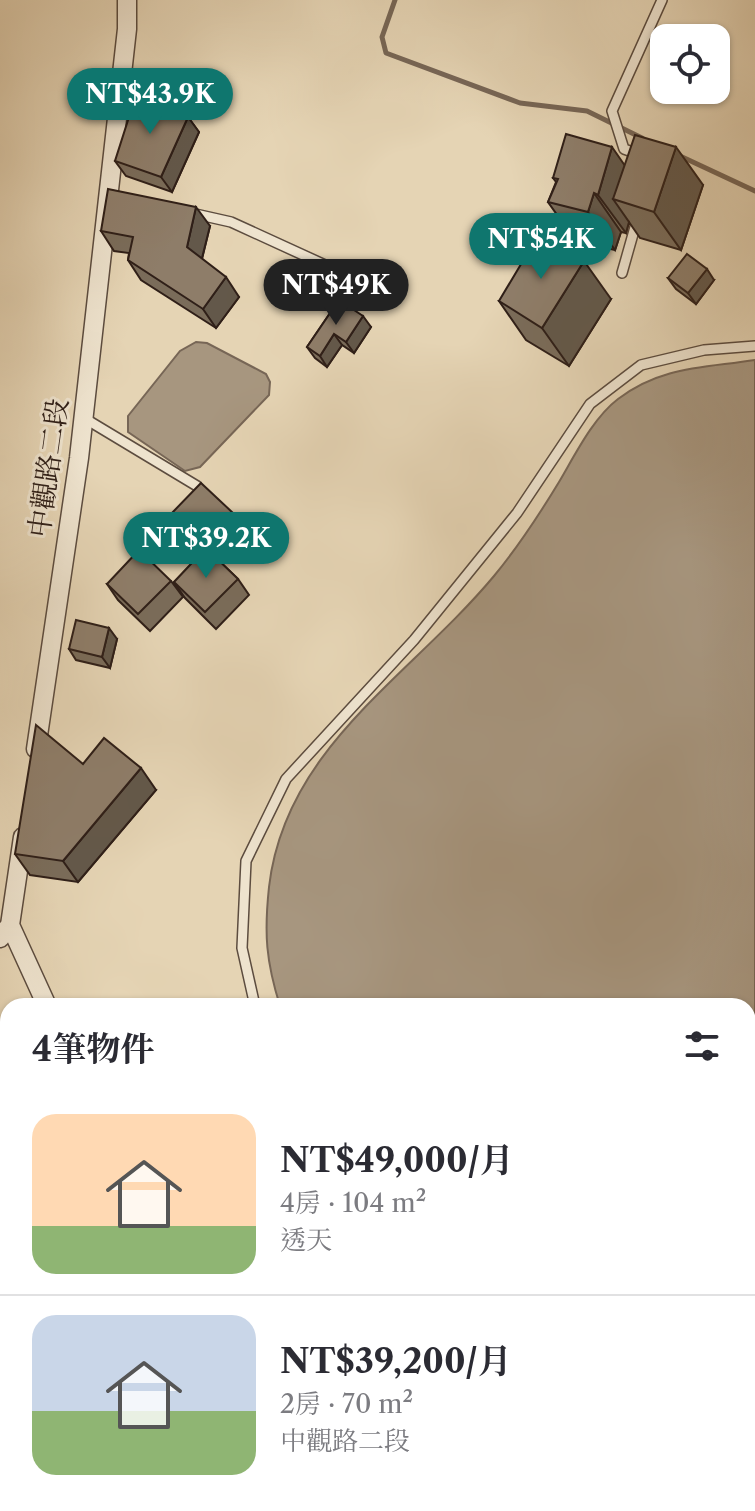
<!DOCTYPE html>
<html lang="zh-TW">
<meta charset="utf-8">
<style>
:root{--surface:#fff;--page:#f2f2f3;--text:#2b2b33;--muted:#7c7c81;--line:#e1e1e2;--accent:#0f766e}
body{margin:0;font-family:"Libre Caslon Text","Noto Serif TC",serif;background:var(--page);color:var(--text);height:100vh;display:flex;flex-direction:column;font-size:30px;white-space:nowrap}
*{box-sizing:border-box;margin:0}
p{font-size:26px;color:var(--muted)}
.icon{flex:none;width:44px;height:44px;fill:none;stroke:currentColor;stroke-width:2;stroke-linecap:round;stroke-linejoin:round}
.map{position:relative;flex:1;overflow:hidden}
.panel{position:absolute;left:0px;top:998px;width:756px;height:514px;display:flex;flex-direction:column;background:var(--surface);border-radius:24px 24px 0 0;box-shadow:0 2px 6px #0004}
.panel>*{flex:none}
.fabs{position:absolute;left:650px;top:24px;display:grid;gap:16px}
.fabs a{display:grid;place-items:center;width:80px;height:80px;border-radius:16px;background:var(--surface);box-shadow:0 2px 6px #0004;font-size:40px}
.price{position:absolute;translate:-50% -68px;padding:0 18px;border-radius:28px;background:var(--accent);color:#fff;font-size:26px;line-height:52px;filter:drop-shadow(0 2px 4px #0008)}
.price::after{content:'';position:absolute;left:50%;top:48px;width:24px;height:18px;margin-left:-12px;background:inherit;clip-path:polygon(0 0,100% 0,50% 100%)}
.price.on{background:#222;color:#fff}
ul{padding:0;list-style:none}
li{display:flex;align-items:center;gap:24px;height:200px;padding:0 32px}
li+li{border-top:2px solid var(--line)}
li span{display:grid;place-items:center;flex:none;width:224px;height:160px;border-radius:24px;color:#555}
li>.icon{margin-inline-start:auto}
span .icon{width:96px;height:96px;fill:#fffc;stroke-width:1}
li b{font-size:34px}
h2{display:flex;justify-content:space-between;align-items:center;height:96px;padding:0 32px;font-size:34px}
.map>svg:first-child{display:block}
.water{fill:#a7967f;stroke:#776656;stroke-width:2}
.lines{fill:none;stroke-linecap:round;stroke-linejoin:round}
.stream{stroke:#776656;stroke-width:5}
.lane-casing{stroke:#5c4c3f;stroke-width:12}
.street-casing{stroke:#5c4c3f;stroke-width:21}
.lane{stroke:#eee3ce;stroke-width:9}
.street{stroke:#eee3ce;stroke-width:18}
.wall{fill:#7a6c5a;stroke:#2f1f18;stroke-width:2}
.shaded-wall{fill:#63584a;stroke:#2f1f18;stroke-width:2}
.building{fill:#8e7d69;stroke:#2f1f18;stroke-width:2}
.labels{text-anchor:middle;stroke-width:6;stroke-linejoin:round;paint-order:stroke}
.street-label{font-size:28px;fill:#2f1f18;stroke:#eee3ce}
</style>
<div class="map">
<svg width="755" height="1511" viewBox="0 0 755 1511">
<rect width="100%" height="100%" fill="#e5d4b4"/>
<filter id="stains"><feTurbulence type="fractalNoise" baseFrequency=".0025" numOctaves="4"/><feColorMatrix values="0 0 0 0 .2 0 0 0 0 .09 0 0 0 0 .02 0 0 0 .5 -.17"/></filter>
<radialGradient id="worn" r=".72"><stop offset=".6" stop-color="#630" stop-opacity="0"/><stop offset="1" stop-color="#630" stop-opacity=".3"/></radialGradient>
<path class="water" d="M 196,342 L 207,343 L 266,374 L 270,382 L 269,395 L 200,467 L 185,471 L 128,432 L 128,416 L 180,351 Z
M 755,360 L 755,1079 L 748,1082 L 748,1006 L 280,1006 C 266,961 264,934 269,887 C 285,747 410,677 494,576 C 518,547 539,515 559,482 C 575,455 593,418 618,399 C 661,366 704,368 755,360 Z
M 755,1114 L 755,1511 L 488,1511 L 497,1504 L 748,1504 L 748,1118 Z"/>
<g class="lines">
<path class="stream" d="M 395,0 L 382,37 L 386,53 L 520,103 L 587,111 L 642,138
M 680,156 L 755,191"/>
<g class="lane-casing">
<path id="lane" d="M 638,154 L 624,149 L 612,111 L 662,0
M 191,213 L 231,222 L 384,292
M 622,273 L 637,220
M 84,418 L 197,486
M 255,1006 L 242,948 L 246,861 L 286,779 L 414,640 L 517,513 L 590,404 L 641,365 L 704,350 L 755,346
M 748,1097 L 755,1094
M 0,1510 L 44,1504"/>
</g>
<g class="street-casing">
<path id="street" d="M 36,749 L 79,458 L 127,29 L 127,0
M 10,925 L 47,1006
M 0,938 L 10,925 L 23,837
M 183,1504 L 185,1511"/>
</g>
<use href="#lane" class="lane"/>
<use href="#street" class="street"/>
</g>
<path class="wall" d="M 188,117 L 199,132 L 172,192 L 126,176 L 115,161 Z
M 625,165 L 703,185 L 681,250 L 640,238 L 629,222 L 626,233 L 621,232 L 615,250 L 575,240 L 548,202 L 556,182 L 553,178 Z
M 210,226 L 202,259 L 239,297 L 216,328 L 141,280 L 128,260 L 129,253 L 114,251 L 101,231 Z
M 668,278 L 714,280 L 696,304 L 676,289 Z
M 611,299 L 569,366 L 526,340 L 499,301 Z
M 339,300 L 371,327 L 354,353 L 342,345 L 327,367 L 315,358 L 307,347 Z
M 233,513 L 244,529 L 216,558 L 238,579 L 249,595 L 216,629 L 185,598 L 174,582 L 202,553 L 180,533 L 169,516 Z
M 171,581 L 183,597 L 150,631 L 118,600 L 107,584 Z
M 117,639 L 110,668 L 76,660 L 69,649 Z
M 83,764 L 156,790 L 78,882 L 30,875 L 15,854 Z"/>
<path class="shaded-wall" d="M 188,117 L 199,132 L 172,192 L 161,177 Z
M 612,147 L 639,186 L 613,199 L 629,222 L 626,233 L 598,195 Z
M 676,147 L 703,185 L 681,250 L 654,212 Z
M 594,193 L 621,232 L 615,250 L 588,212 Z
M 196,207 L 210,226 L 200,266 L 187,247 Z
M 584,261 L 611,299 L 569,366 L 542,328 Z
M 707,269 L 714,280 L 696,304 L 688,293 Z
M 226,277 L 239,297 L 216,328 L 203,309 Z
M 363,316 L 371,327 L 354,353 L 346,342 Z
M 334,334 L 342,345 L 327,367 L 320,356 Z
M 109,628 L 117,639 L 110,668 L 102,657 Z
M 141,768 L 156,790 L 78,882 L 63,861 Z"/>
<path class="building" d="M 137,92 L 188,117 L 161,177 L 115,161 Z
M 566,134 L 612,147 L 598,195 L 594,193 L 588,212 L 548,202 L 558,179 L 553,178 Z
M 635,135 L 676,147 L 654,212 L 613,199 Z
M 108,189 L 196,207 L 187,247 L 226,277 L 203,309 L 128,260 L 133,237 L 101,231 Z
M 539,234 L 584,261 L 542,328 L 499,301 Z
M 687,254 L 707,269 L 688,293 L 668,278 Z
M 339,300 L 363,316 L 346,342 L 334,334 L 320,356 L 307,347 Z
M 201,483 L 233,513 L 200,546 L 169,516 Z
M 206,548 L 238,579 L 205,612 L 174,582 Z
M 139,550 L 171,581 L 138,614 L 107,584 Z
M 76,620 L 109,628 L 102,657 L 69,649 Z
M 36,725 L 83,764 L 104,738 L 141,768 L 63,861 L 15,854 Z"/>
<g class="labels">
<g class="street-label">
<text transform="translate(48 468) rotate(-82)" y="10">中觀路二段</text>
</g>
</g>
<rect width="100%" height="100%" filter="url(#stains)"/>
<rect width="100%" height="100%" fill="url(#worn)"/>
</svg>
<div class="fabs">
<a><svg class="icon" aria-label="locate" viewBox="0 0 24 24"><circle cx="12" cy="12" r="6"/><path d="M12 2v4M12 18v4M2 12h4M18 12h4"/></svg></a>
</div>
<b class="price" style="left:150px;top:136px">NT$43.9K</b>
<b class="price" style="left:541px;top:281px">NT$54K</b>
<b class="price on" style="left:336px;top:327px">NT$49K</b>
<b class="price" style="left:206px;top:580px">NT$39.2K</b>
<section class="panel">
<h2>4筆物件<svg class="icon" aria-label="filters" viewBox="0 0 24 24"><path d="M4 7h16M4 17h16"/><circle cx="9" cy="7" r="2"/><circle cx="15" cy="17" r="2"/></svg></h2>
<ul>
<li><span style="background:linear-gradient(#ffd9b3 70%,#8fb573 0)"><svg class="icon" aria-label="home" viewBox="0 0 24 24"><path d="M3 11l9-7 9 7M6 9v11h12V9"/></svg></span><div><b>NT$49,000/月</b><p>4房 · 104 m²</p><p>透天</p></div></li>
<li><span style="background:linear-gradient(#c9d6e8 60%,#8fb573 0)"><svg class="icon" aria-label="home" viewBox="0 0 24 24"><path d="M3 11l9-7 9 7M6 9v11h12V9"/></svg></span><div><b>NT$39,200/月</b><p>2房 · 70 m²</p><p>中觀路二段</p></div></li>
</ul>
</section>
</div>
